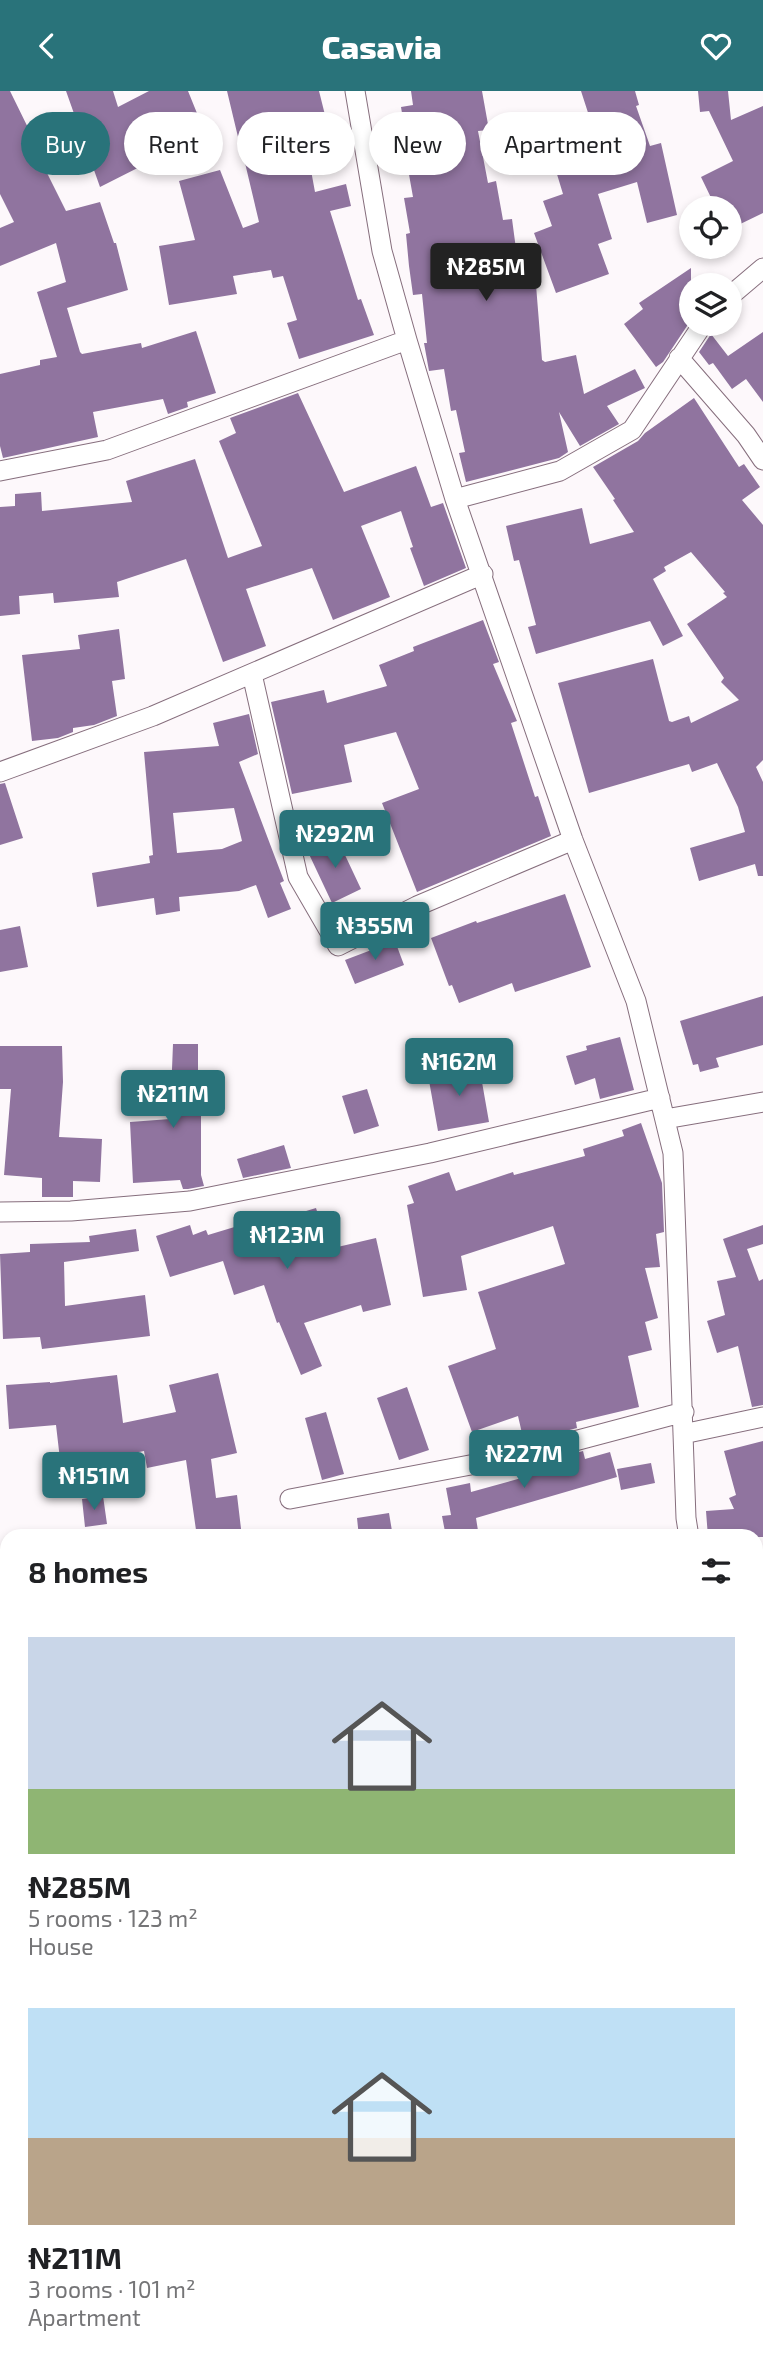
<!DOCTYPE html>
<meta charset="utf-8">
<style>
:root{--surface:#fff;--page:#f6f6f6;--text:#202124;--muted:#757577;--accent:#29737a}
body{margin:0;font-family:"Exo 2",sans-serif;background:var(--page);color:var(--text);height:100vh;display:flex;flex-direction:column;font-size:26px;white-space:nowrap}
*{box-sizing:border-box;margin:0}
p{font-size:23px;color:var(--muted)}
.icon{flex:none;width:38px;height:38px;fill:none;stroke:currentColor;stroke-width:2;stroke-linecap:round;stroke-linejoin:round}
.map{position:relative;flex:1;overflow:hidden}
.details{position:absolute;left:0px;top:1438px;width:763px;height:842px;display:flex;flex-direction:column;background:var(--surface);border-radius:21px 21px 0 0;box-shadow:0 4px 10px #0003}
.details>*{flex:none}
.hud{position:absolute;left:21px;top:21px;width:721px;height:63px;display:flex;gap:14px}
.fabs{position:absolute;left:679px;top:105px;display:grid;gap:14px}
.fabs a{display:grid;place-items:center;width:63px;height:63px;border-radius:50%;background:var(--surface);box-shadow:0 4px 10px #0003;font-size:35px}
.price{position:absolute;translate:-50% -60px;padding:0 16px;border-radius:7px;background:var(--accent);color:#fff;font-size:23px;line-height:46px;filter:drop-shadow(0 2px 4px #0008)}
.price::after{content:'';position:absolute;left:50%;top:42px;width:21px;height:16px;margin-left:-10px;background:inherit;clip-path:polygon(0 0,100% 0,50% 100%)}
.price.current{background:#222;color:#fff}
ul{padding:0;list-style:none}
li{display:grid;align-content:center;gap:14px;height:371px;padding:0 28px}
li span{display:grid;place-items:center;height:217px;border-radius:0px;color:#555}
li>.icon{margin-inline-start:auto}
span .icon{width:126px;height:126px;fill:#fffc;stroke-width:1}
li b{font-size:30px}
h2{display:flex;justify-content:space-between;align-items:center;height:84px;padding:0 28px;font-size:30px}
.tag{padding:0 24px;border-radius:32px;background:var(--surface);box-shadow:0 4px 10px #0003;font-size:24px;line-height:63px}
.tag.current{background:var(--accent);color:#fff}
header{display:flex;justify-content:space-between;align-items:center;height:91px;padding:0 28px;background:var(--accent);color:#fff;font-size:32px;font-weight:800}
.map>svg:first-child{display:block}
.building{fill:#90749f;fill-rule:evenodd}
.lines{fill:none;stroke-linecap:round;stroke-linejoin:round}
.street-casing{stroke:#866e7d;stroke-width:21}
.secondary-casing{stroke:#866e7d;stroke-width:30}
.street{stroke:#fff;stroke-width:19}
.secondary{stroke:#fff;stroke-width:28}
</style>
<header><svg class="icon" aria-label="back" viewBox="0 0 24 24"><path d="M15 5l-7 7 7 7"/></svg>Casavia<svg class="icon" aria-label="heart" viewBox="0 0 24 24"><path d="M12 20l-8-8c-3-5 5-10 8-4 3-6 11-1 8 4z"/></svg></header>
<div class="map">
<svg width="763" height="2280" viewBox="0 0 763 2280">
<rect width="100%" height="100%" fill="#fdf8fb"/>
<path class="building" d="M 0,0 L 10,0 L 37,55 L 34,56 L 66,120 L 100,111 L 114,152 L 116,152 L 128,199 L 67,217 L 80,261 L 82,263 L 141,252 L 142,257 L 196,240 L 216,302 L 187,311 L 188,316 L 168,323 L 163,308 L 93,321 L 98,346 L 3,367 L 0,355 L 0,283 L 40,274 L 40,269 L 57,266 L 37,201 L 66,191 L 56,152 L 0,175 L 0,137 L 14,131 L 0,103 Z
M 66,0 L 113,0 L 118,16 L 149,0 L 188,0 L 203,37 L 180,45 L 185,53 L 100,96 Z
M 227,0 L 319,0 L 325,24 L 238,46 Z
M 411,0 L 482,0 L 489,39 L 478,40 L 488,92 L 496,90 L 503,129 L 512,128 L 516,158 L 508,159 L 513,197 L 536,194 L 542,269 L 545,271 L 576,264 L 584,303 L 635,278 L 645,297 L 607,315 L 619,333 L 580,355 L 559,321 L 568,361 L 559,367 L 466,391 L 459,362 L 465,361 L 456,319 L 451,320 L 444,278 L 429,280 L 424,252 L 427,252 L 422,203 L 413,204 L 409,175 L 406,143 L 410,142 L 404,107 L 413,106 L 408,78 L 411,77 L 401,16 L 413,14 Z
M 581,0 L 635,0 L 639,14 L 636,15 L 650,55 L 661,52 L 677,124 L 647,132 L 637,91 L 598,103 L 612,148 L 598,153 L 609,183 L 556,202 L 534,142 L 552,135 L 543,110 L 563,103 L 546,47 L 592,34 Z
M 698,0 L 728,0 L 731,29 L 763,15 L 763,122 L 730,138 L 730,117 L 716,117 L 701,86 L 733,70 L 709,20 L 700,21 Z
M 308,63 L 315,101 L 346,93 L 351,115 L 330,120 L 358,209 L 361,208 L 374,244 L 299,268 L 287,232 L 297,229 L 283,185 L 273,187 L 271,179 L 233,185 L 237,203 L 169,214 L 159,155 L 195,149 L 179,90 L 220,79 L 243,137 L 259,131 L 245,72 Z
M 691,177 L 691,229 L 663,271 L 656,276 L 624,233 L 643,218 L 639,212 Z
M 763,241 L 763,311 L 746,288 L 732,298 L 713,272 L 709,274 L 699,261 L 711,243 L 728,265 Z
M 298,302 L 344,401 L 416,375 L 431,416 L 443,412 L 466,477 L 424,495 L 410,457 L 413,456 L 401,420 L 361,435 L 390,506 L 333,529 L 312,477 L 246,498 L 266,555 L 223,571 L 186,468 L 117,491 L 119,506 L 54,512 L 53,502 L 19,505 L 20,523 L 0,525 L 0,416 L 15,415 L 15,403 L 41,401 L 42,420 L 132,411 L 126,390 L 195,368 L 228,467 L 262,455 L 219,350 L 236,342 L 230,327 Z
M 694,307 L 739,376 L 744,373 L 760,396 L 742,409 L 763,434 L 763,669 L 756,676 L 763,691 L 763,785 L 758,785 L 755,773 L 699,790 L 690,757 L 745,741 L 738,716 L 717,672 L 692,681 L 689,673 L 589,702 L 558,592 L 653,568 L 669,630 L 672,631 L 689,625 L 691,632 L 739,609 L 721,591 L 724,587 L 687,533 L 727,506 L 723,502 L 725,501 L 691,461 L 664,476 L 666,480 L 653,488 L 683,545 L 663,555 L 650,530 L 536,563 L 528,536 L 536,534 L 519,469 L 514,470 L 506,435 L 582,417 L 590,453 L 634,441 L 613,409 L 615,408 L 593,376 L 638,350 L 645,342 Z
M 483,529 L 499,571 L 493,573 L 517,630 L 511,632 L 535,706 L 538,705 L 551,745 L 417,801 L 382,712 L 419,698 L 396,641 L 344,654 L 352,691 L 292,703 L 271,611 L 324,599 L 327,612 L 387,595 L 379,574 L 414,560 L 413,556 Z
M 119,538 L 125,588 L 112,590 L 117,625 L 94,634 L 73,637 L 73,641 L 58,647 L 32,650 L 22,564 L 80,558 L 78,544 Z
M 249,623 L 258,663 L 239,671 L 284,790 L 280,792 L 291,818 L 268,827 L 256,794 L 239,800 L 179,806 L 180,820 L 156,824 L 154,807 L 97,816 L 92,782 L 150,772 L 149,765 L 153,764 L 144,661 L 219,655 L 213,632 ZM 234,717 L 242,750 L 222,758 L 177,762 L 173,722 Z
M 5,692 L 23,747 L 0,754 L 0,693 Z
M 337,747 L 361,798 L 332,812 L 308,761 Z
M 565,803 L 591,876 L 515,901 L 512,892 L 459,912 L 452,894 L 449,895 L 431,847 L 476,830 L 477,832 Z
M 20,835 L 28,876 L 0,881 L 0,839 Z
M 395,850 L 404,874 L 355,893 L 345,869 Z
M 763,905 L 763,954 L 716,967 L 719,976 L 700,981 L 698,973 L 693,974 L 680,930 Z
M 620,946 L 634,999 L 600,1008 L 595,987 L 575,994 L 566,965 L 587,959 L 586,955 Z
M 173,953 L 198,953 L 198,993 L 201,993 L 201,1084 L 204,1095 L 188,1098 L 183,1098 L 180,1089 L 133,1092 L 130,1031 L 170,1028 Z
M 0,955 L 62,955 L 63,991 L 59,1046 L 102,1048 L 100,1091 L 73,1090 L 73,1106 L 42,1106 L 42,1087 L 4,1084 L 11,998 L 0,998 Z
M 479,974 L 489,1031 L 438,1040 L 428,984 Z
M 367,998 L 379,1035 L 354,1043 L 342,1005 Z
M 641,1032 L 662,1092 L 664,1141 L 656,1143 L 660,1176 L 645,1177 L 658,1227 L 645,1231 L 652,1259 L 628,1265 L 639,1316 L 576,1331 L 577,1337 L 524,1351 L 518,1325 L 472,1341 L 448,1275 L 496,1258 L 478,1201 L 565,1173 L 553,1135 L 461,1165 L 467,1199 L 423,1206 L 407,1114 L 414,1112 L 408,1095 L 449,1081 L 456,1100 L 513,1081 L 514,1084 L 585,1065 L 583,1058 L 624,1045 L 622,1039 Z
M 284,1054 L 291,1077 L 243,1087 L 237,1068 Z
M 316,1117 L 329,1158 L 376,1147 L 391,1214 L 363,1221 L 361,1214 L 304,1232 L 322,1275 L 301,1284 L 279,1231 L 277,1232 L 264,1194 L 234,1204 L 223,1170 L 170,1186 L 156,1145 L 190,1134 L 193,1144 L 206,1139 L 208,1144 L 268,1126 L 270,1131 Z
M 763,1134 L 763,1153 L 747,1158 L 759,1190 L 763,1188 L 763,1314 L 752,1316 L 738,1255 L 717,1262 L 707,1230 L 725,1224 L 717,1190 L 736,1186 L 723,1148 Z
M 136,1138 L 139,1160 L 64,1171 L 65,1215 L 145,1204 L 150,1245 L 42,1258 L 40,1246 L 3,1248 L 0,1163 L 30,1161 L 30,1153 L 90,1151 L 89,1145 Z
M 218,1282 L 237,1362 L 211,1368 L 216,1407 L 237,1404 L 242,1446 L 197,1446 L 186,1369 L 147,1377 L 144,1360 L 85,1372 L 85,1374 L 61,1377 L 56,1334 L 9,1338 L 6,1294 L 50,1291 L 50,1292 L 117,1284 L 123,1332 L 176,1321 L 169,1294 Z
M 407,1296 L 429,1359 L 399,1369 L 377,1307 Z
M 326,1321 L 344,1383 L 322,1389 L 305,1327 Z
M 763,1350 L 763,1446 L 708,1446 L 706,1420 L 734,1418 L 729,1407 L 736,1404 L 724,1360 Z
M 583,1360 L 585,1368 L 610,1361 L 617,1386 L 476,1427 L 479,1446 L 446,1446 L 442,1425 L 451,1424 L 446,1397 L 470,1392 L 471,1401 L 532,1384 L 530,1375 Z
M 651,1372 L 655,1392 L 621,1399 L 617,1378 Z
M 103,1405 L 107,1433 L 85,1436 L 82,1408 Z
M 389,1422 L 393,1446 L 359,1446 L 357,1427 Z"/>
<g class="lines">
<g class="street-casing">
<path id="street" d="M 355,0 L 382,160 L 407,249 L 455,408 L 573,749 L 636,910 L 673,1062 L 686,1427 L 689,1446
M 730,205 L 763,177
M 679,267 L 746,344 L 763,369
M 0,380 L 107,359 L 407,249
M 455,408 L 560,380 L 632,339 L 703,233
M 252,583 L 298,786 L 338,855 L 417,815 L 573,749
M 0,681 L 153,625 L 483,483
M 665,1028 L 763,1011
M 0,1121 L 71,1120 L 190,1110 L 430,1062 L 660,1007
M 683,1343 L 763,1326
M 290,1408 L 518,1365 L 684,1321
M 0,1483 L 7,1583
M 0,1599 L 7,1598
M 756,1717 L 763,1739
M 0,1888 L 7,1886"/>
</g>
<g class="secondary-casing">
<path id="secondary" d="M 756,1925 L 763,1922
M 0,2210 L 7,2207"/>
</g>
<use href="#street" class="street"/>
<use href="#secondary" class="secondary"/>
</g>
</svg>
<div class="fabs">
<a><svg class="icon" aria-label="locate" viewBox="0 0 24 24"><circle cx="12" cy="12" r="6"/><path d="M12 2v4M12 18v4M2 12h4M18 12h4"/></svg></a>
<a><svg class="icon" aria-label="layers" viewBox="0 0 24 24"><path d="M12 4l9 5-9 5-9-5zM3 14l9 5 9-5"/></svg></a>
</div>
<b class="price current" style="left:486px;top:212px">₦285M</b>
<b class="price" style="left:335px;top:779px">₦292M</b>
<b class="price" style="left:375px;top:871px">₦355M</b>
<b class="price" style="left:459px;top:1007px">₦162M</b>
<b class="price" style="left:173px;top:1039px">₦211M</b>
<b class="price" style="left:287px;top:1180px">₦123M</b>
<b class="price" style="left:524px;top:1399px">₦227M</b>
<b class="price" style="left:94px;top:1421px">₦151M</b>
<div class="hud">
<a class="tag current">Buy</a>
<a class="tag">Rent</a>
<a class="tag">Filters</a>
<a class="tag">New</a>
<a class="tag">Apartment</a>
</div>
<section class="details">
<h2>8 homes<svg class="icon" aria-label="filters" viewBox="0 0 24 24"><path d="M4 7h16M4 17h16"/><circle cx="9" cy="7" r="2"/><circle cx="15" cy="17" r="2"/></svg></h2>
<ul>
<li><span style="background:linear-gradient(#c9d6e8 70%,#8fb573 0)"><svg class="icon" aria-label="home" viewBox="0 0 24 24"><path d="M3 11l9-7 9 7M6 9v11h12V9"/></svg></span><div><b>₦285M</b><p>5 rooms · 123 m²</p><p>House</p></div></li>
<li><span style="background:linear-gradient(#bfe0f5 60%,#b9a48a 0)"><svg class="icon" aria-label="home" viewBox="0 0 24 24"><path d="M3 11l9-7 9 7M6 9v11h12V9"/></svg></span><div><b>₦211M</b><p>3 rooms · 101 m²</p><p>Apartment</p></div></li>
</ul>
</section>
</div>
